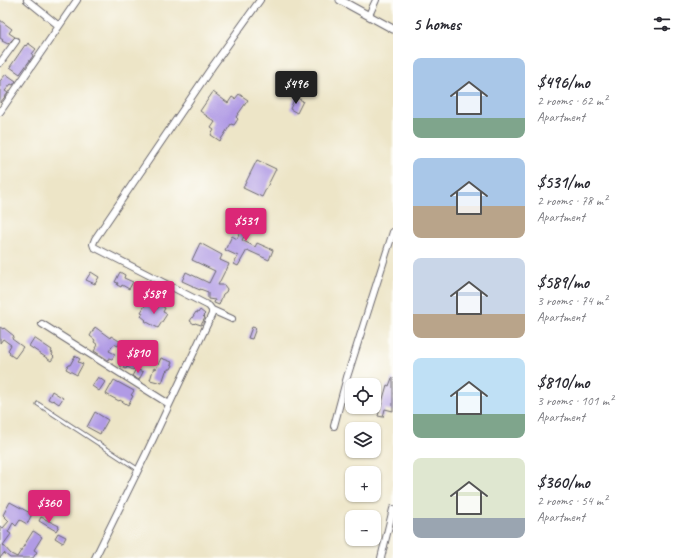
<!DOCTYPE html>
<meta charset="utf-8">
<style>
:root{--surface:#fff;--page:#f7f7f7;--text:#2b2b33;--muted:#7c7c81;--accent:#db2777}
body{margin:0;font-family:Caveat,sans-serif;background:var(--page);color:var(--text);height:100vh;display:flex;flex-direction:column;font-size:15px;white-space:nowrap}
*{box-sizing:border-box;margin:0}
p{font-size:13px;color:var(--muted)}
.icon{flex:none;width:22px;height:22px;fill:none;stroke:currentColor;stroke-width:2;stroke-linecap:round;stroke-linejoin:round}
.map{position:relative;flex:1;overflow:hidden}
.drawer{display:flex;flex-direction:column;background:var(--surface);width:300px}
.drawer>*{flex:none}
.controls{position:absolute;left:345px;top:378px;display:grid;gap:8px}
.controls a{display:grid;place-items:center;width:36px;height:36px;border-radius:8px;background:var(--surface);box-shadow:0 1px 3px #0004;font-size:20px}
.price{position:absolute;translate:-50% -34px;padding:0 9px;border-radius:4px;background:var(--accent);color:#fff;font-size:13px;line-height:26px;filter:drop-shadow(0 1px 2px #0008)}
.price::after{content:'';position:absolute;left:50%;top:24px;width:12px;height:9px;margin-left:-6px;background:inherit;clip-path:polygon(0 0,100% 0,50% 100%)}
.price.on{background:#222;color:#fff}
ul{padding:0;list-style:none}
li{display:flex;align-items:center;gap:12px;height:100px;padding:0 20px}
li span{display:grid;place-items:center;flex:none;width:112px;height:80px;border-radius:8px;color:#555}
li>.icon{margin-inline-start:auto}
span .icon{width:48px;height:48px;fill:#fffc;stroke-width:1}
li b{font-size:17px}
h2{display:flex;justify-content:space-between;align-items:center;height:48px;padding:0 20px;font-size:17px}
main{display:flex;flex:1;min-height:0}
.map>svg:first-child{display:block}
.building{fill:#b19be5}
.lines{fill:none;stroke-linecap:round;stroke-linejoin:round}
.service-casing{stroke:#69666c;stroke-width:5}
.minor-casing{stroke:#69666c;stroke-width:8}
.tertiary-casing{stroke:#69666c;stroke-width:9}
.service{stroke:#fff;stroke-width:3}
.minor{stroke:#fff;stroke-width:6}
.tertiary{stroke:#fff;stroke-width:7}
</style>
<main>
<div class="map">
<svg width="393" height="558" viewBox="0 0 393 558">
<rect width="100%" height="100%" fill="#fdfcf7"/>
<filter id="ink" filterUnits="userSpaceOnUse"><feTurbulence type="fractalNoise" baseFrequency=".025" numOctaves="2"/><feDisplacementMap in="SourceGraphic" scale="8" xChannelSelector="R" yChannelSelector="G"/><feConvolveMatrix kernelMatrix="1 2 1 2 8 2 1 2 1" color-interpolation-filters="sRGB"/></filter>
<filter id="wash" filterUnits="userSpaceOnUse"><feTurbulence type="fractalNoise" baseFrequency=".012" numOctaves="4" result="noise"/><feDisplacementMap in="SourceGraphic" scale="16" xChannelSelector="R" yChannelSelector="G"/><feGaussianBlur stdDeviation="0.9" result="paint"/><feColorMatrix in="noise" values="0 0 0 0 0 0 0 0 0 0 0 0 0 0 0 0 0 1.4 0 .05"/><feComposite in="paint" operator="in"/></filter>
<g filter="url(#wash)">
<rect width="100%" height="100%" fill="#ede5c7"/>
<g id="blocks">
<path class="building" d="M 0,20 L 12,29 L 9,33 L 15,37 L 8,44 L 2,41 L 3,40 L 0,38 Z
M 28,43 L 36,49 L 32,54 L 33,56 L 20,74 L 10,67 L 25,45 L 26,46 Z
M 6,74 L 16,81 L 13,85 L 11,84 L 5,91 L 8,93 L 0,103 L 0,81 Z
M 213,92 L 228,103 L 232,97 L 235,99 L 239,94 L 248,100 L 236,117 L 238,119 L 234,125 L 231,124 L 220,141 L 211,135 L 214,130 L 211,128 L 215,122 L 200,111 Z
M 295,97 L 303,101 L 297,113 L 290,109 Z
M 257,160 L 276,169 L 262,197 L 243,188 Z
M 239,213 L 251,220 L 250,223 L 257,226 L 253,231 L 249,228 L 242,240 L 255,247 L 257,243 L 273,250 L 269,260 L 247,250 L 238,266 L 234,264 L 238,256 L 225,250 L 232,236 L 237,239 L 241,230 L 239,230 L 241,227 L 234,223 Z
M 200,243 L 222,255 L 220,260 L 229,264 L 226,271 L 225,271 L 218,285 L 224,285 L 227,289 L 226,292 L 223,294 L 219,305 L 214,303 L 215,300 L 208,299 L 208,292 L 200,289 L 200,290 L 193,287 L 193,286 L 182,281 L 186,272 L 209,283 L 215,271 L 192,260 Z
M 91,272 L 99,277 L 95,284 L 86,280 Z
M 120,272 L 125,275 L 124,278 L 133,282 L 129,289 L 122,285 L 121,287 L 117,285 L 118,283 L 115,282 Z
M 147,302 L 157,309 L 160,305 L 165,308 L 163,312 L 167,314 L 158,328 L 145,321 L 146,320 L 141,316 L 143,313 L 141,312 Z
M 200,310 L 205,314 L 203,316 L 205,318 L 201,325 L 195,323 L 194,324 L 190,321 L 196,312 L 198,313 Z
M 0,327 L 3,329 L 4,328 L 14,336 L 12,339 L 23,347 L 15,358 L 9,354 L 10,352 L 8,350 L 11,345 L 3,339 L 0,343 Z
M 95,327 L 110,338 L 111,336 L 121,342 L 118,346 L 114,344 L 109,351 L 115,354 L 112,359 L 109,358 L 108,360 L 94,351 L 98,345 L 94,342 L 95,340 L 90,336 Z
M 252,327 L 256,328 L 252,339 L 248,338 Z
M 34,338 L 52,350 L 51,352 L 53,353 L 52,355 L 54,357 L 51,361 L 29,346 Z
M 124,355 L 138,363 L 133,370 L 127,367 L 126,369 L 120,366 L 123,361 L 121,360 Z
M 75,356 L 80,359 L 78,362 L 83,364 L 77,375 L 66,369 L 68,365 L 70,365 Z
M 161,358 L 172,362 L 171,364 L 173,365 L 171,369 L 169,369 L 169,370 L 167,370 L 166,371 L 162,383 L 150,380 L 153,370 L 154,368 L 156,369 Z
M 136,369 L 143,372 L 139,380 L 132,376 Z
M 98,377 L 105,382 L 99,391 L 92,386 Z
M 392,378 L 393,378 L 393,411 L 385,409 L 383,417 L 378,416 L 387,385 L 389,386 Z
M 114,380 L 134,391 L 131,395 L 133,396 L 128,405 L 120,400 L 119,401 L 106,394 Z
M 52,391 L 63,398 L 59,404 L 53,400 L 52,401 L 48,399 Z
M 95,412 L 108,420 L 100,434 L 87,427 Z
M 10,502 L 32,514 L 27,524 L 20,520 L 16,526 L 13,523 L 8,532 L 11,534 L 3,545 L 11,554 L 17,557 L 33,531 L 35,532 L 42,537 L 34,550 L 37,552 L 33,558 L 10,558 L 4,553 L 0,558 L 0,526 L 3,528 L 9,521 L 3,515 Z
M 41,517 L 59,526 L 56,531 L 39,521 Z
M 58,533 L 66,537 L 63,543 L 55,538 Z"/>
</g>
</g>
<g filter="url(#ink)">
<use href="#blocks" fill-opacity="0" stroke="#69666c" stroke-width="1"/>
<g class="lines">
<g class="service-casing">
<path id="service" d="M 38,404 L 139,470"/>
</g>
<g class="minor-casing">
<path id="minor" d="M 27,0 L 59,26
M 369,15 L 376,0
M 0,63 L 16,41
M 0,112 L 77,0
M 212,310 L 232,319
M 42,324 L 169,404
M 334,426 L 347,377 L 393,232
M 95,558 L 146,454 L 212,314 L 212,310 L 209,306 L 94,247 L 93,244 L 95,239 L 212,67 L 260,0
M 381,558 L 393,509"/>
</g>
<g class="tertiary-casing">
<path id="tertiary" d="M 340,0 L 393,29"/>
</g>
<use href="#service" class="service"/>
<use href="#minor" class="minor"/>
<use href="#tertiary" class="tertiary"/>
</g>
</g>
</svg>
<div class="controls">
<a><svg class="icon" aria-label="locate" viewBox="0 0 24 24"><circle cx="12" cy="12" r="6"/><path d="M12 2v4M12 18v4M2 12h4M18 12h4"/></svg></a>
<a><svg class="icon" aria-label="layers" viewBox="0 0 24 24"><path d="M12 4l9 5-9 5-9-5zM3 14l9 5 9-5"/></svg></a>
<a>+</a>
<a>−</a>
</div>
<b class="price on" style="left:296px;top:105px">$496</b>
<b class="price" style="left:246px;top:242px">$531</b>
<b class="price" style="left:154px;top:315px">$589</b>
<b class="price" style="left:138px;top:374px">$810</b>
<b class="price" style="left:49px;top:524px">$360</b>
</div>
<section class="drawer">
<h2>5 homes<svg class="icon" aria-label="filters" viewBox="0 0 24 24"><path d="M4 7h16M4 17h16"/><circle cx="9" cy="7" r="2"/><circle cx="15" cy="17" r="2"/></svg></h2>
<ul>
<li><span style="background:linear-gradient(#a9c7e8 75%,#7fa58c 0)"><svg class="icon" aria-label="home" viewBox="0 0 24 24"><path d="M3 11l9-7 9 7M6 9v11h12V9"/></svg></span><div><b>$496/mo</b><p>2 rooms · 62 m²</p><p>Apartment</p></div></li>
<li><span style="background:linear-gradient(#a9c7e8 60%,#b9a48a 0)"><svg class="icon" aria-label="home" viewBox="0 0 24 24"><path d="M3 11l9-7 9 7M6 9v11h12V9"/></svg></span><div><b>$531/mo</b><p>2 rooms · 78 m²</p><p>Apartment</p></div></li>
<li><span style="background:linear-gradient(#c9d6e8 70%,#b9a48a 0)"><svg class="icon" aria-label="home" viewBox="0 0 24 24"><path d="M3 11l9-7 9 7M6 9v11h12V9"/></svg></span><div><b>$589/mo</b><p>3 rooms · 74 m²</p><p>Apartment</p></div></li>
<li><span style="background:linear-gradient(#bfe0f5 70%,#7fa58c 0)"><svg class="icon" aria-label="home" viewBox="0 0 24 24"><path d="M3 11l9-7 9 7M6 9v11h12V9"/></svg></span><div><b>$810/mo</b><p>3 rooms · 101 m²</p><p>Apartment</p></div></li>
<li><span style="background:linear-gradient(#dfe7d0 75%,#9aa5b1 0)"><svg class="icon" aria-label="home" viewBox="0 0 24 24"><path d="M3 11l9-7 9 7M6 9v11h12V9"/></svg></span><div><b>$360/mo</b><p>2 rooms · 54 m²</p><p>Apartment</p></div></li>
</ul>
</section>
</main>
